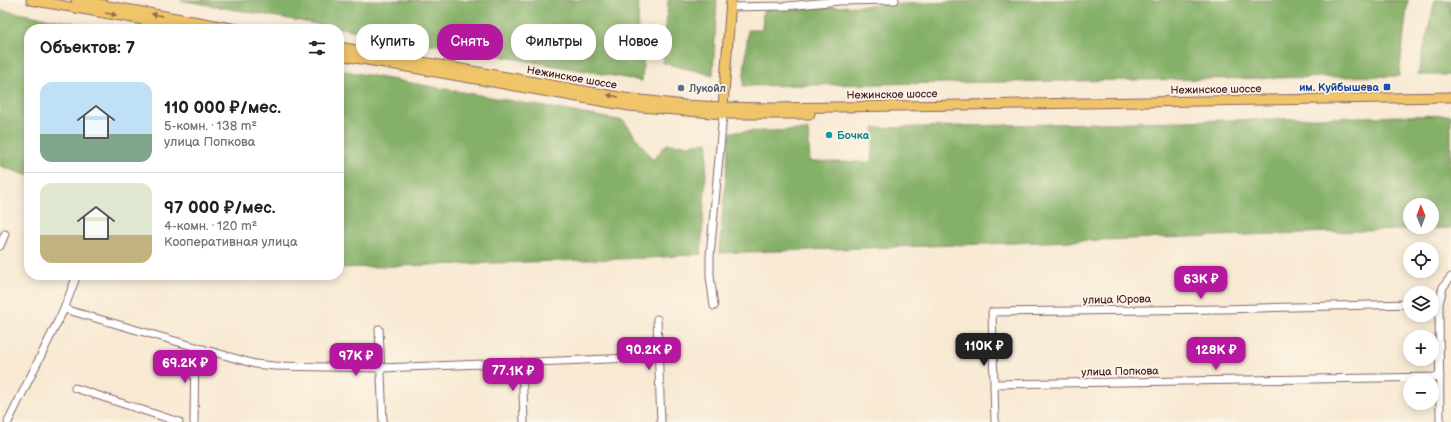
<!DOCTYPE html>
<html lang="ru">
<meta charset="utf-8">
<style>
:root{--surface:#fff;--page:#f2f2f2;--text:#222;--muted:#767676;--line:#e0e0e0;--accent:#b5179e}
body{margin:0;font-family:"Balsamiq Sans",sans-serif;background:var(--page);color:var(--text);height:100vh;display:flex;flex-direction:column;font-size:15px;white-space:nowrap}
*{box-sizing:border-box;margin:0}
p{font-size:13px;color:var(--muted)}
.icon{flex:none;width:22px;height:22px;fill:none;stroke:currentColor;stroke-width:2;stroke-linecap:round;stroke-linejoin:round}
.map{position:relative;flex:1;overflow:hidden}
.drawer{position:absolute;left:24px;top:24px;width:320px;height:256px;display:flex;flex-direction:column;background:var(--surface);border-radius:16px;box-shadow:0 2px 10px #0003}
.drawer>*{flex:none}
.guide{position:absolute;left:356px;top:24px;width:380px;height:36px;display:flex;gap:8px}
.needle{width:26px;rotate:359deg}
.controls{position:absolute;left:1403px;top:198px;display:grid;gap:8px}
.controls a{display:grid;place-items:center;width:36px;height:36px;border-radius:50%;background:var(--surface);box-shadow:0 2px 10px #0003;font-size:20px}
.price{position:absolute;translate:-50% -34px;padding:0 9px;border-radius:8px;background:var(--accent);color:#fff;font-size:13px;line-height:26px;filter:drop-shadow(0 1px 2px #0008)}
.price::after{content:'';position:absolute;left:50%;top:24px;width:12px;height:9px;margin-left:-6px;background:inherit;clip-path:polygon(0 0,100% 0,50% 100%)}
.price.current{background:#222;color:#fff}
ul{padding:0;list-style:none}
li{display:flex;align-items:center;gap:12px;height:100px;padding:0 16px}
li+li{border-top:1px solid var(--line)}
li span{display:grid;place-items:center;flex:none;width:112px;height:80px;border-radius:12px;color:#555}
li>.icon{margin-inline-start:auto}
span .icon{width:48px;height:48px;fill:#fffc;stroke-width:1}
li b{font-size:17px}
h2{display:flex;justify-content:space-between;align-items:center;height:48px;padding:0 16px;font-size:17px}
.tag{padding:0 14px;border-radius:16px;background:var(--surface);box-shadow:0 2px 10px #0003;font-size:14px;line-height:36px}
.tag.current{background:var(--accent);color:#fff}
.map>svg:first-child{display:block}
.forest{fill:#85b068;stroke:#68684a;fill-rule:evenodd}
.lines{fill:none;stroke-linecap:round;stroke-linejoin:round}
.minor-casing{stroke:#876666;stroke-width:9}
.major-casing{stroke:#876666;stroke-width:11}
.minor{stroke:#fff;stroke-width:7}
.major{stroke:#f0c469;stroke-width:9}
.oneway{fill:#956947}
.transit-dot{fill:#1a4fb4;stroke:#fcf5e5;stroke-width:1.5}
.service-dot{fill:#5c6f8a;stroke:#fcf5e5;stroke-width:1.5}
.culture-dot{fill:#0f9aa8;stroke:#fcf5e5;stroke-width:1.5}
.labels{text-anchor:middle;stroke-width:3.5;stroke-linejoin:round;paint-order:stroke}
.street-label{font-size:11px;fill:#4a1f2b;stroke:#fcf5e5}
.transit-label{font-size:11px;font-weight:bold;fill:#164399;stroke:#fcf5e5;text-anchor:end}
.service-label{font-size:11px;font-weight:bold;fill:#4e5e75;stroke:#fcf5e5;text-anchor:start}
.culture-label{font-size:11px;font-weight:bold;fill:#0d838f;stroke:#fcf5e5;text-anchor:start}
</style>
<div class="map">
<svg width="1451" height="422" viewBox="0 0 1451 422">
<rect width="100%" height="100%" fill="#fcf5e5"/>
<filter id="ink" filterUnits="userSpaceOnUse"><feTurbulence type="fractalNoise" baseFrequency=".025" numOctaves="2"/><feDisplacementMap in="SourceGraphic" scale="8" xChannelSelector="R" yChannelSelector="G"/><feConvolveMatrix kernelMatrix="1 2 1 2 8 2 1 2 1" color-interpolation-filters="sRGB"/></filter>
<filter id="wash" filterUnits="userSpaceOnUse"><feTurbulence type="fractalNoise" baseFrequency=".012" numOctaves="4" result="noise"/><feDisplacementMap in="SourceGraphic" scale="16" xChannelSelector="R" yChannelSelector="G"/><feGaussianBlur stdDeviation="0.9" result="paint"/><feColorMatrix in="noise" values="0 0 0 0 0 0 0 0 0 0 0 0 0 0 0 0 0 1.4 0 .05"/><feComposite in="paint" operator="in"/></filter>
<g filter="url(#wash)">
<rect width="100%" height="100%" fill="#f8e9d3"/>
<path class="forest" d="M 180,0 L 639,0 L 637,42 L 644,50 L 642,81 Z
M 668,0 L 717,0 L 713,75 L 663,63 Z
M 999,0 L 1408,0 L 1399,76 L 743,86 L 748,30 L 762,30 L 763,10 Z
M 1435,0 L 1451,0 L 1451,75 L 1418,75 Z
M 0,10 L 108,29 L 29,29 L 29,176 L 0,166 Z
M 339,70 L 624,121 L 653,160 L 667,144 L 689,145 L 708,142 L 701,254 L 649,258 L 339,268 Z
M 1451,115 L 1451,228 L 719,253 L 730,132 L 808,130 L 810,162 L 872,162 L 874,128 ZM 1410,205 L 1432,205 L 1432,227 L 1410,227 Z"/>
</g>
<g filter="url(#ink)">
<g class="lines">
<g class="minor-casing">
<path id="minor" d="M 730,7 L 787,6 L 839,1 L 895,0
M 0,246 L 5,234
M 714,306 L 710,276 L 710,256 L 723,114
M 64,309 L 255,364 L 274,366 L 381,368 L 658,357
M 657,319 L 661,422
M 379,329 L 383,422
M 522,362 L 524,422
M 994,384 L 1440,377
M 75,388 L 179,422
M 8,422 L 64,309 L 77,275
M 194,422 L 195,347
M 995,422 L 992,312 L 1222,309 L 1410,304
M 1440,422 L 1439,304 L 1443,287 L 1451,277"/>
</g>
<g class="major-casing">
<path id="major" d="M 31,0 L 194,29
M 76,0 L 237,29
M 339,47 L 624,98 L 684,105 L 723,107 L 775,108 L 1451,97
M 339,55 L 629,106 L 723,114 L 810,114
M 723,107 L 731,0"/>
</g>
<use href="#minor" class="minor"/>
<use href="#major" class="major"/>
</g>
<defs><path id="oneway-solid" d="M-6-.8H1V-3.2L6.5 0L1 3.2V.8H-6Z"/></defs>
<g class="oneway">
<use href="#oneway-solid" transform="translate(111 14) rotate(10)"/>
<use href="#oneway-solid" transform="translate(157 15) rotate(-170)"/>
<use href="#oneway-solid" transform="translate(613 96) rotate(-170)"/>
</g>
</g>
<rect class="transit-dot" x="1383" y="83" width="8" height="8" rx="2"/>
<circle class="service-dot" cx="681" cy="88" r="4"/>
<circle class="culture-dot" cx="829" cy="135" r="4"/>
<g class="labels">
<g class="street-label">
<text transform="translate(572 77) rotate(10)" y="4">Нежинское шоссе</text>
<text transform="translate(1216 89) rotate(-1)" y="4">Нежинское шоссе</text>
<text transform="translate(892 94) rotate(-1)" y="4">Нежинское шоссе</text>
<text transform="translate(1117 299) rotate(-1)" y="4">улица Юрова</text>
<text transform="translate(1120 371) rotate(-1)" y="4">улица Попкова</text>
</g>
<g class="transit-label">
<text x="1379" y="91">им. Куйбышева</text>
</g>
<g class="service-label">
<text x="689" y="92">Лукойл</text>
</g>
<g class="culture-label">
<text x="837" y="139">Бочка</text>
</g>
</g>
</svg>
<div class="controls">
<a><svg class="needle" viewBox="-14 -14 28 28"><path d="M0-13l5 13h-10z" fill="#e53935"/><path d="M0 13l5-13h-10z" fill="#767676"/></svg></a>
<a><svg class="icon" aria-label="locate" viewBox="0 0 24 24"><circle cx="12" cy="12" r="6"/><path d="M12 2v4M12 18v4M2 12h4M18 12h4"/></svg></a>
<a><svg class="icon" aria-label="layers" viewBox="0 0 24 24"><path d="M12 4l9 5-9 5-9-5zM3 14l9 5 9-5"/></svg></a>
<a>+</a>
<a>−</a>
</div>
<b class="price" style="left:1201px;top:300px">63K ₽</b>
<b class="price current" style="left:984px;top:367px">110K ₽</b>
<b class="price" style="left:649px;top:371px">90.2K ₽</b>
<b class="price" style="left:1216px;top:371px">128K ₽</b>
<b class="price" style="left:356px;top:377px">97K ₽</b>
<b class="price" style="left:185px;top:384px">69.2K ₽</b>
<b class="price" style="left:513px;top:392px">77.1K ₽</b>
<div class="guide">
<a class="tag">Купить</a>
<a class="tag current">Снять</a>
<a class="tag">Фильтры</a>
<a class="tag">Новое</a>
</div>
<section class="drawer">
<h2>Объектов: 7<svg class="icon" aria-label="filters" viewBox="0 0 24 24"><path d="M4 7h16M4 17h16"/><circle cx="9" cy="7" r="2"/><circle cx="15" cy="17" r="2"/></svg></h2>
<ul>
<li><span style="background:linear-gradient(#bfe0f5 65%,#7fa58c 0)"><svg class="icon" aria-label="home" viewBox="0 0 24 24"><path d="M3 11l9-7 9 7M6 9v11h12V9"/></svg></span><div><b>110 000 ₽/мес.</b><p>5-комн. · 138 m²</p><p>улица Попкова</p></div></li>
<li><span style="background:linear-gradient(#dfe7d0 65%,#c2b280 0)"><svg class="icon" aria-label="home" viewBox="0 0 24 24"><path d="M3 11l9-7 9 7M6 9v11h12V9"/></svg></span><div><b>97 000 ₽/мес.</b><p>4-комн. · 120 m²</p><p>Кооперативная улица</p></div></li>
</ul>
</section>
</div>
